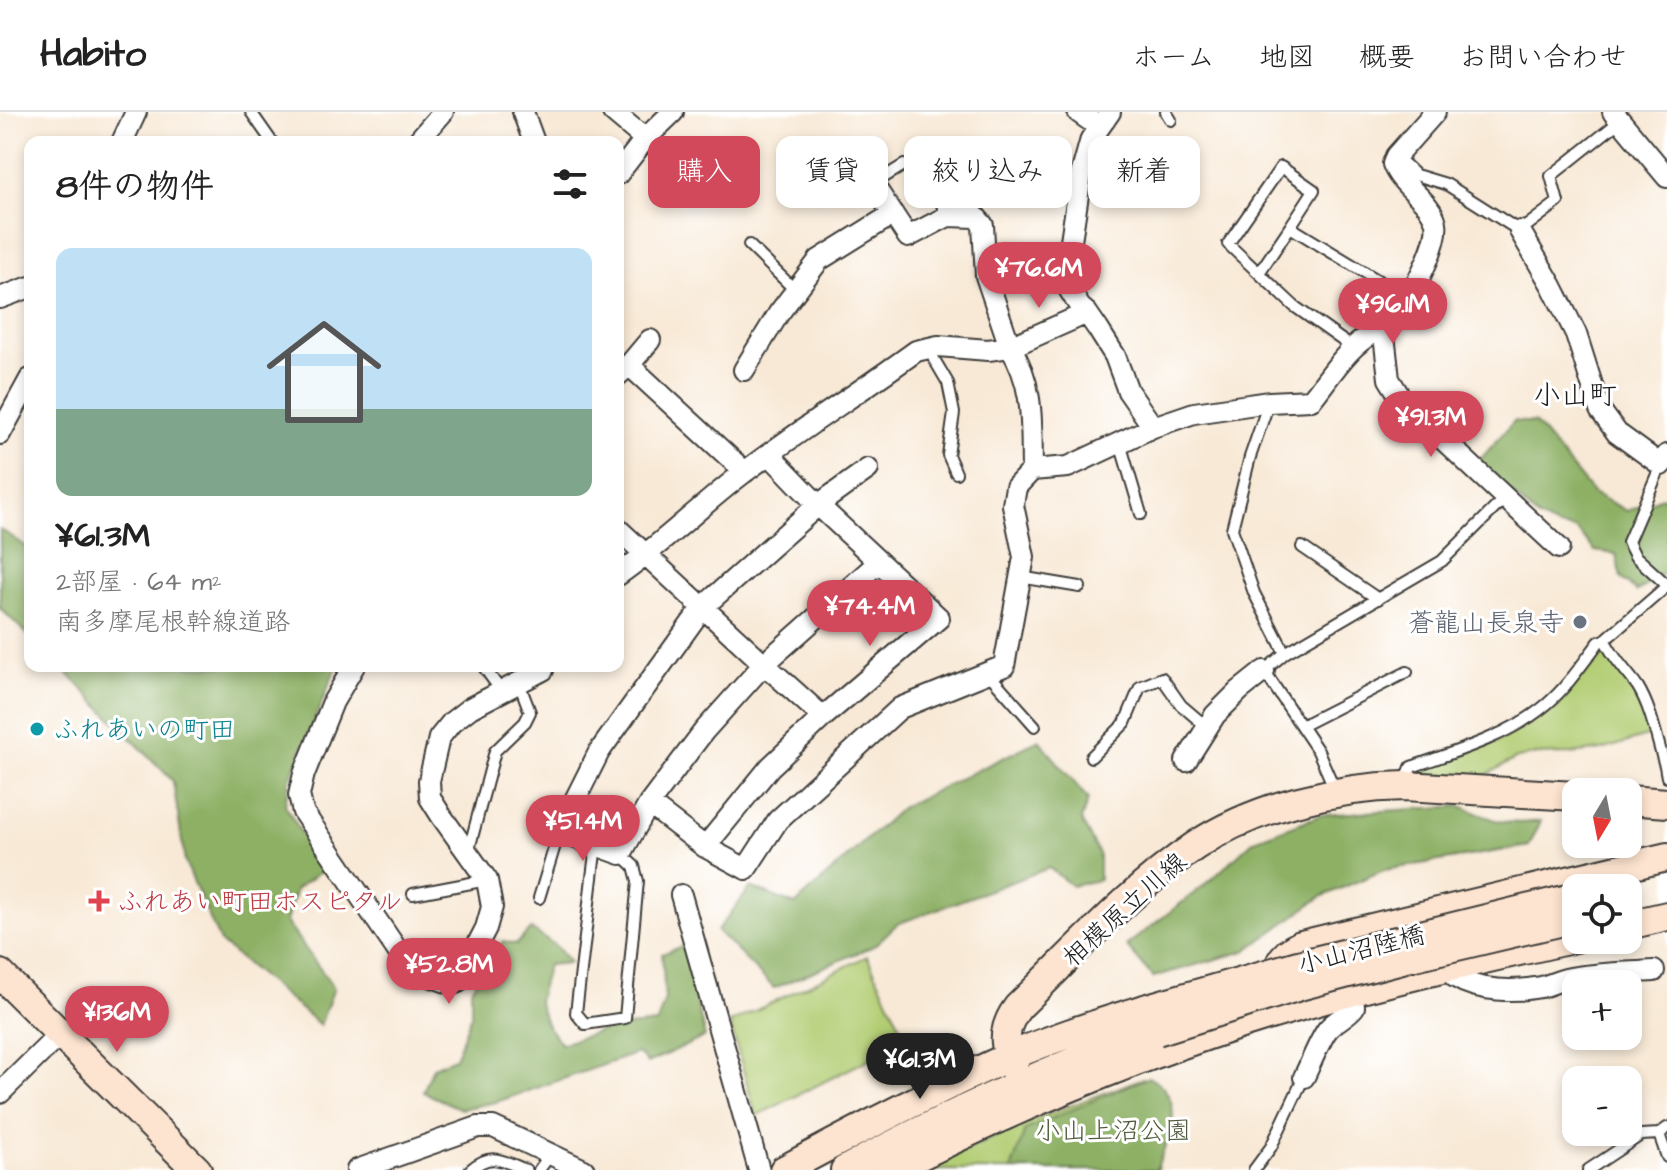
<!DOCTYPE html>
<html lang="ja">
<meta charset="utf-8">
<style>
:root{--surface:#fff;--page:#f6f6f6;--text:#222;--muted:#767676;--line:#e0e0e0;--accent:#d1495b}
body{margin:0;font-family:"Architects Daughter","Klee One",sans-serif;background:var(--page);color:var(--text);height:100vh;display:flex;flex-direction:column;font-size:30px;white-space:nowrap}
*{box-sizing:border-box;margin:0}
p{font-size:26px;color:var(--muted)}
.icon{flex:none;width:44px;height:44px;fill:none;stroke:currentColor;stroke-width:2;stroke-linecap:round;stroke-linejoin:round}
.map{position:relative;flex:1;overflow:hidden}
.details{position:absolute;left:24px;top:24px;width:600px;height:536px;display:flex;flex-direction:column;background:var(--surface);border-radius:16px;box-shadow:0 4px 12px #0003}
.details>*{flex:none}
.banner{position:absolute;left:648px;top:24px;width:760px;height:72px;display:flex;gap:16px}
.needle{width:52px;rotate:190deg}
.buttons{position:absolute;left:1562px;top:666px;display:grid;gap:16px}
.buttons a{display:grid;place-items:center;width:80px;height:80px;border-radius:16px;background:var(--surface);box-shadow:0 4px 12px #0003;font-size:40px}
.price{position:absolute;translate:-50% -68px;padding:0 18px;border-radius:28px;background:var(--accent);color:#fff;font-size:26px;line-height:52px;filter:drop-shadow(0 2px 4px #0008)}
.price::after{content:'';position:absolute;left:50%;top:48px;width:24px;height:18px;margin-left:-12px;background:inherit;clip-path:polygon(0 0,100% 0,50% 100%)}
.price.on{background:#222;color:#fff}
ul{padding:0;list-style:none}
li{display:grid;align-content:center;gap:16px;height:424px;padding:0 32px}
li+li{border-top:2px solid var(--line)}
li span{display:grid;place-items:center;height:248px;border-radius:16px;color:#555}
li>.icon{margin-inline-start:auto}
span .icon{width:144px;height:144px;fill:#fffc;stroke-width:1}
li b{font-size:34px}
h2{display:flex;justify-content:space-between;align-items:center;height:96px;padding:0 32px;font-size:34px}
.tag{padding:0 28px;border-radius:16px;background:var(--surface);box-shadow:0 4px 12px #0003;font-size:28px;line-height:72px}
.tag.on{background:var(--accent);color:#fff}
header{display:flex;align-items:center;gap:48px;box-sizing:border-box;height:112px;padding:0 40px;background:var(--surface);border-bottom:2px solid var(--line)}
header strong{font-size:38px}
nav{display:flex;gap:44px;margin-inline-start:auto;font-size:28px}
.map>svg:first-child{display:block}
.green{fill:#b2cd73;stroke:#677448;stroke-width:2}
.forest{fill:#8db065;stroke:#546640;stroke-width:2}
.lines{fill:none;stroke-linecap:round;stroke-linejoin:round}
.lane-casing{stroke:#3d3b38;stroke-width:14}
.street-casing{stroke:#3d3b38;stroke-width:24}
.secondary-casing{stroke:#3d3b38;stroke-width:32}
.lane{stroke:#fff;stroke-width:10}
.street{stroke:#fff;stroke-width:20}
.secondary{stroke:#fde4d0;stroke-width:28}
.secondary-bridge-casing{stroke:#3d3b38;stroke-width:32;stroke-linecap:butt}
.secondary-bridge{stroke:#fde4d0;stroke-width:28}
.worship-dot{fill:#6b7280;stroke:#fff;stroke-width:3}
.culture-dot{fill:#0f9aa8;stroke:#fff;stroke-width:3}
.health-dot{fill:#e0444e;stroke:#fff;stroke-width:3}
.labels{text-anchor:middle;stroke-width:6;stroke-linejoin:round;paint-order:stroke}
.worship-label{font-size:26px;fill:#5b616d;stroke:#fff;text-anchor:end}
.culture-label{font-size:26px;fill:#0d838f;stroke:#fff;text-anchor:start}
.health-label{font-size:26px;fill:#be3a42;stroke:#fff;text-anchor:start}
.street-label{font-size:26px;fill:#1c1c1c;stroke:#fff}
.park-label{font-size:26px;fill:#505a3a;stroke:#fff}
.neighbourhood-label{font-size:28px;fill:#1c1c1c;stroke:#fff}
</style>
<header>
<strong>Habito</strong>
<nav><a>ホーム</a><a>地図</a><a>概要</a><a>お問い合わせ</a></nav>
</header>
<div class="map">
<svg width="1667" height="1058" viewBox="0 0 1667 1058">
<rect width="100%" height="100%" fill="#fff"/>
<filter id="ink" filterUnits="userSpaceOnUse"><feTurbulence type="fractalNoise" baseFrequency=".0125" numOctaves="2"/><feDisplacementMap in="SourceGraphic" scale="16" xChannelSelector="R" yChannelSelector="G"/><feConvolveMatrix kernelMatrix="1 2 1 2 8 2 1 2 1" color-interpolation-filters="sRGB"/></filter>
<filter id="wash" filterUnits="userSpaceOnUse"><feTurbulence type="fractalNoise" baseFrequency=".006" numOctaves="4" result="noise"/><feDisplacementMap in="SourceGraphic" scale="32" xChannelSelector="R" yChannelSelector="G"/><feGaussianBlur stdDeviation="1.8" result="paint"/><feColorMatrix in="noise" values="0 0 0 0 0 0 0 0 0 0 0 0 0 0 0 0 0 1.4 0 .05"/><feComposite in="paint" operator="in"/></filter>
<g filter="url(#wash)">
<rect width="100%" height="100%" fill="#f8e9d6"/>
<path class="green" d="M 1603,534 L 1617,556 L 1637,581 L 1643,593 L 1650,623 L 1602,638 L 1571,642 L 1534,643 L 1517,646 L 1482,665 L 1420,663 L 1416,658 L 1496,630 L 1524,615 L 1555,593 Z
M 867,844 L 907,928 L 756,1004 L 730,911 Z
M 1143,966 L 1158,1058 L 923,1058 L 1028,1010 Z"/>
<path class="forest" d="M 1514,309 L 1535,311 L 1593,381 L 1627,399 L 1662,385 L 1667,387 L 1667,462 L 1664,461 L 1637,480 L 1621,466 L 1616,442 L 1595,439 L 1576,417 L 1558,415 L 1538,406 L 1478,350 Z
M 0,417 L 30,437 L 30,525 L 0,496 Z
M 60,554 L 337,554 L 289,669 L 285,693 L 323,758 L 296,777 L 286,810 L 334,876 L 320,913 L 220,830 L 185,750 L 173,669 Z
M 1039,628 L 1088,687 L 1081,708 L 1099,742 L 1099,768 L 1072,774 L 1049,756 L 897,812 L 874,834 L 774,876 L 717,819 L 751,775 L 795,793 L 902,695 Z
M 1461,694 C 1495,709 1503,714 1541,709 L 1529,734 L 1384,758 L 1321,785 L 1245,839 L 1153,865 L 1126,834 L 1211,768 L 1254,728 L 1321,703 Z
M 531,817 L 557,835 L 570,851 L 548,853 L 538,888 L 546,912 L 561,932 L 610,916 L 657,911 L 665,887 L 662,842 L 683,834 L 705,925 L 647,951 L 638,941 L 496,990 L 461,997 L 423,980 L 433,955 L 455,946 L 471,904 L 471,877 L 503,829 L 516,832 Z
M 1148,965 C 1153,968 1161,972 1164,977 C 1184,1001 1165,1033 1156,1058 L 1011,1058 L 1025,1018 Z"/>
</g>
<g filter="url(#ink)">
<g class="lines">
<g class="lane-casing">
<path id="lane" d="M 251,0 L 272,30
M 1166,0 L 1171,8
M 1396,44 L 1416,63 L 1446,72 L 1520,119 L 1558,90 L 1551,64 L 1620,9
M 834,84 L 873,72 L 904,53
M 948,104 L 934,78 L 966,40
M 749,133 L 796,179
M 1259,161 L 1290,115
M 1353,236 L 1294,194 L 1228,132 L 1281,55 L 1314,78 L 1290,115 L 1407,186
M 928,237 L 948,271 L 954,301 L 948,343 L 956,361
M 1269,290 L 1250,345 L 1232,417 L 1254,481 L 1285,541 L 1264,559 L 1318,639 L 1336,680
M 1120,331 L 1141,402
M 1661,353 L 1628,430 L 1635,444 L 1667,473
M 1302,435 L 1378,487
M 1020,465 L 1080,475
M 1605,528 C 1613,547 1627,559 1638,575 C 1652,598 1657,629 1665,654 L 1667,665
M 1285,541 L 1442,449 L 1504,387
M 483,554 L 502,580
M 988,561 L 1035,614
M 1301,614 L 1407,560
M 1091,645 L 1125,611 L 1140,575 L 1162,566 L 1181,593 L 1208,616
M 1405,672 L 1411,655 C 1455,640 1511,623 1547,592 C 1567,575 1583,551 1599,530 L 1605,528 L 1667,474
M 596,732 L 576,901 L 585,912 L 625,906 L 638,769 L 634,754 L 621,742
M 468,741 L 495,639 L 525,610 L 530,600 L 519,571
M 413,782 L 487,768
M 539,786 L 559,720
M 1659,1022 L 1667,1045
M 470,1058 C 491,1039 503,1049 526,1058
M 539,1058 L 550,1043
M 1254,1058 L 1271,1035 L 1304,965
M 1588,1058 L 1641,1023 L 1659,1022 L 1667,1016"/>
</g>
<g class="street-casing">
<path id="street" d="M 523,0 L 534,30
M 613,0 L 645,27
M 1078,0 L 1099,15
M 1110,0 L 1091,27 L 1081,63 L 1067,155 L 1069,177 L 1080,195 L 1087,201 L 1098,217 L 1115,244 L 1128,279 L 1153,315
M 1613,0 L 1667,65
M 122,30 L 136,0
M 417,30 L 443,0
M 618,62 L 645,27 L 673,0
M 873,72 L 908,125 L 948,104 L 976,105 L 983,113 L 986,164 L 1010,235 L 1087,201
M 1520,119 L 1552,174 L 1576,222 L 1600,298 L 1617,321 L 1661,353 L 1667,343
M 0,186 L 30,175
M 1383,214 L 1389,267 L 1404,291 L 1559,436
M 629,253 L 745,360
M 744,258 L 779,201 L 819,148 L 893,102
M 618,263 L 629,253 L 650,228
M 0,322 L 30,267
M 868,357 L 818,393 L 703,495 L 599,640 L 559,720 L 621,742 L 649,692 L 704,619 L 764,552 L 879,450
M 618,417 L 764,552 L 823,605
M 618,463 C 663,432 702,392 746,359 C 801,317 860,280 916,239 L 938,234 L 988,238 L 1010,235 C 1035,274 1031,314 1032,358 L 1068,355 L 1153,315 L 1194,301 L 1269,290 L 1311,288 C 1325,271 1338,250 1354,235 C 1368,222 1385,214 1397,200 C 1411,185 1440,131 1436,111 C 1432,89 1401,75 1393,52 L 1396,44 L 1435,0
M 354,554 L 333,590 L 304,662 L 299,683 L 303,700 L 410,857 L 452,872 L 458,870 L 486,816 L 492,795 L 487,768 L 442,705 L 430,686 L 429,669 L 439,626 L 452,610 L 470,596 L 543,558 L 544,554
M 1186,649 L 1215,603 L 1239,579 L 1264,559
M 649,692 L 705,735 L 746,757 L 778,708 L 900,596 L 1004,554 L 1024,445 L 1013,393 L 1016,375 L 1032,358
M 705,735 L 770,655 L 823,605 L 939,506 L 818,393 L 770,343
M 681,783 L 759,1058
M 1453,855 L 1455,865 C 1479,880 1515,880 1541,875 C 1550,873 1557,869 1566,867 C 1594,861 1625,861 1654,859
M 1304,965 C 1310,953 1321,925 1328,917 C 1336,908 1347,904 1354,895 L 1352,879
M 0,981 L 60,922
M 357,1058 L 478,1015 L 493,1015 L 584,1058"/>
</g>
<g class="secondary-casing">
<path id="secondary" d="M 1628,688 L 1667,691
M 1628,813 L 1667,804
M 0,862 L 197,1058
M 1280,877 C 1273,855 1282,842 1301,833 L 1667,745
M 1020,972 C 1008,942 996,924 1018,895 C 1075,840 1129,779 1195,734 C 1253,695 1336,675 1405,674 L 1576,684
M 784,1058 C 858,1018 932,979 1009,945 C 1054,925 1101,911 1148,896
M 845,1058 C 945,1004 1049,955 1157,919
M 891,1058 C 1023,991 1161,934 1304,893 C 1393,867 1485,847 1576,826"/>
</g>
<use href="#lane" class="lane"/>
<use href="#street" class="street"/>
<use href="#secondary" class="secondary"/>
<g class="secondary-bridge-casing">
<path id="secondary-bridge" d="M 1148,896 L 1298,853 L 1576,785
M 1157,919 L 1303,873 L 1406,846 L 1576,806"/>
</g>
<use href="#secondary-bridge" class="secondary-bridge"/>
</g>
</g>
<circle class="worship-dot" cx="1580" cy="510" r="8"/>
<circle class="culture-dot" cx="37" cy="617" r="8"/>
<path class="health-dot" d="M95 777h8v8h8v8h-8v8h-8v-8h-8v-8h8z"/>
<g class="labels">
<g class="worship-label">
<text x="1564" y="519">蒼龍山長泉寺</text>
</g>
<g class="culture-label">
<text x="53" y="626">ふれあいの町田</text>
</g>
<g class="health-label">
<text x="117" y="798">ふれあい町田ホスピタル</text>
</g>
<g class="street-label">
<text transform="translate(1124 797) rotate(-42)" y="9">相模原立川線</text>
<text transform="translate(1361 837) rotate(-14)" y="9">小山沼陸橋</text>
</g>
<g class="park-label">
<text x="1113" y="1027">小山上沼公園</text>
</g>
<g class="neighbourhood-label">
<text x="1575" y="292">小山町</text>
</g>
</g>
</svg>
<div class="buttons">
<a><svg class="needle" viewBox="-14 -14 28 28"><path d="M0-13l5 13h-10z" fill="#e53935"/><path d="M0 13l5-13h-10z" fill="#767676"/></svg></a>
<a><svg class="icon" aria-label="locate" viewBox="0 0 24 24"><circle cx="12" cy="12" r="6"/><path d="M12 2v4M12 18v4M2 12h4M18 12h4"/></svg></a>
<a>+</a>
<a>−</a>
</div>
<b class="price" style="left:1039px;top:198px">¥76.6M</b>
<b class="price" style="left:1393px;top:234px">¥96.1M</b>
<b class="price" style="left:1431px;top:347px">¥91.3M</b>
<b class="price" style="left:870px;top:536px">¥74.4M</b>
<b class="price" style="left:583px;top:751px">¥51.4M</b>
<b class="price" style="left:449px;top:894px">¥52.8M</b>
<b class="price" style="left:117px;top:942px">¥136M</b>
<b class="price on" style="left:920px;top:989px">¥61.3M</b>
<div class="banner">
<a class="tag on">購入</a>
<a class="tag">賃貸</a>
<a class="tag">絞り込み</a>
<a class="tag">新着</a>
</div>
<section class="details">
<h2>8件の物件<svg class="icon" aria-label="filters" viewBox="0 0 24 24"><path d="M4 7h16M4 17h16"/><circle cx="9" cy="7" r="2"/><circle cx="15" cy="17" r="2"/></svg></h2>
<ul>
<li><span style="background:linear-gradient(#bfe0f5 65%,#7fa58c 0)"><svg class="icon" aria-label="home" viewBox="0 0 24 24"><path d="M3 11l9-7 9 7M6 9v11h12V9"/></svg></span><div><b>¥61.3M</b><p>2部屋 · 64 m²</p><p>南多摩尾根幹線道路</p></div></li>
</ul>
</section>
</div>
